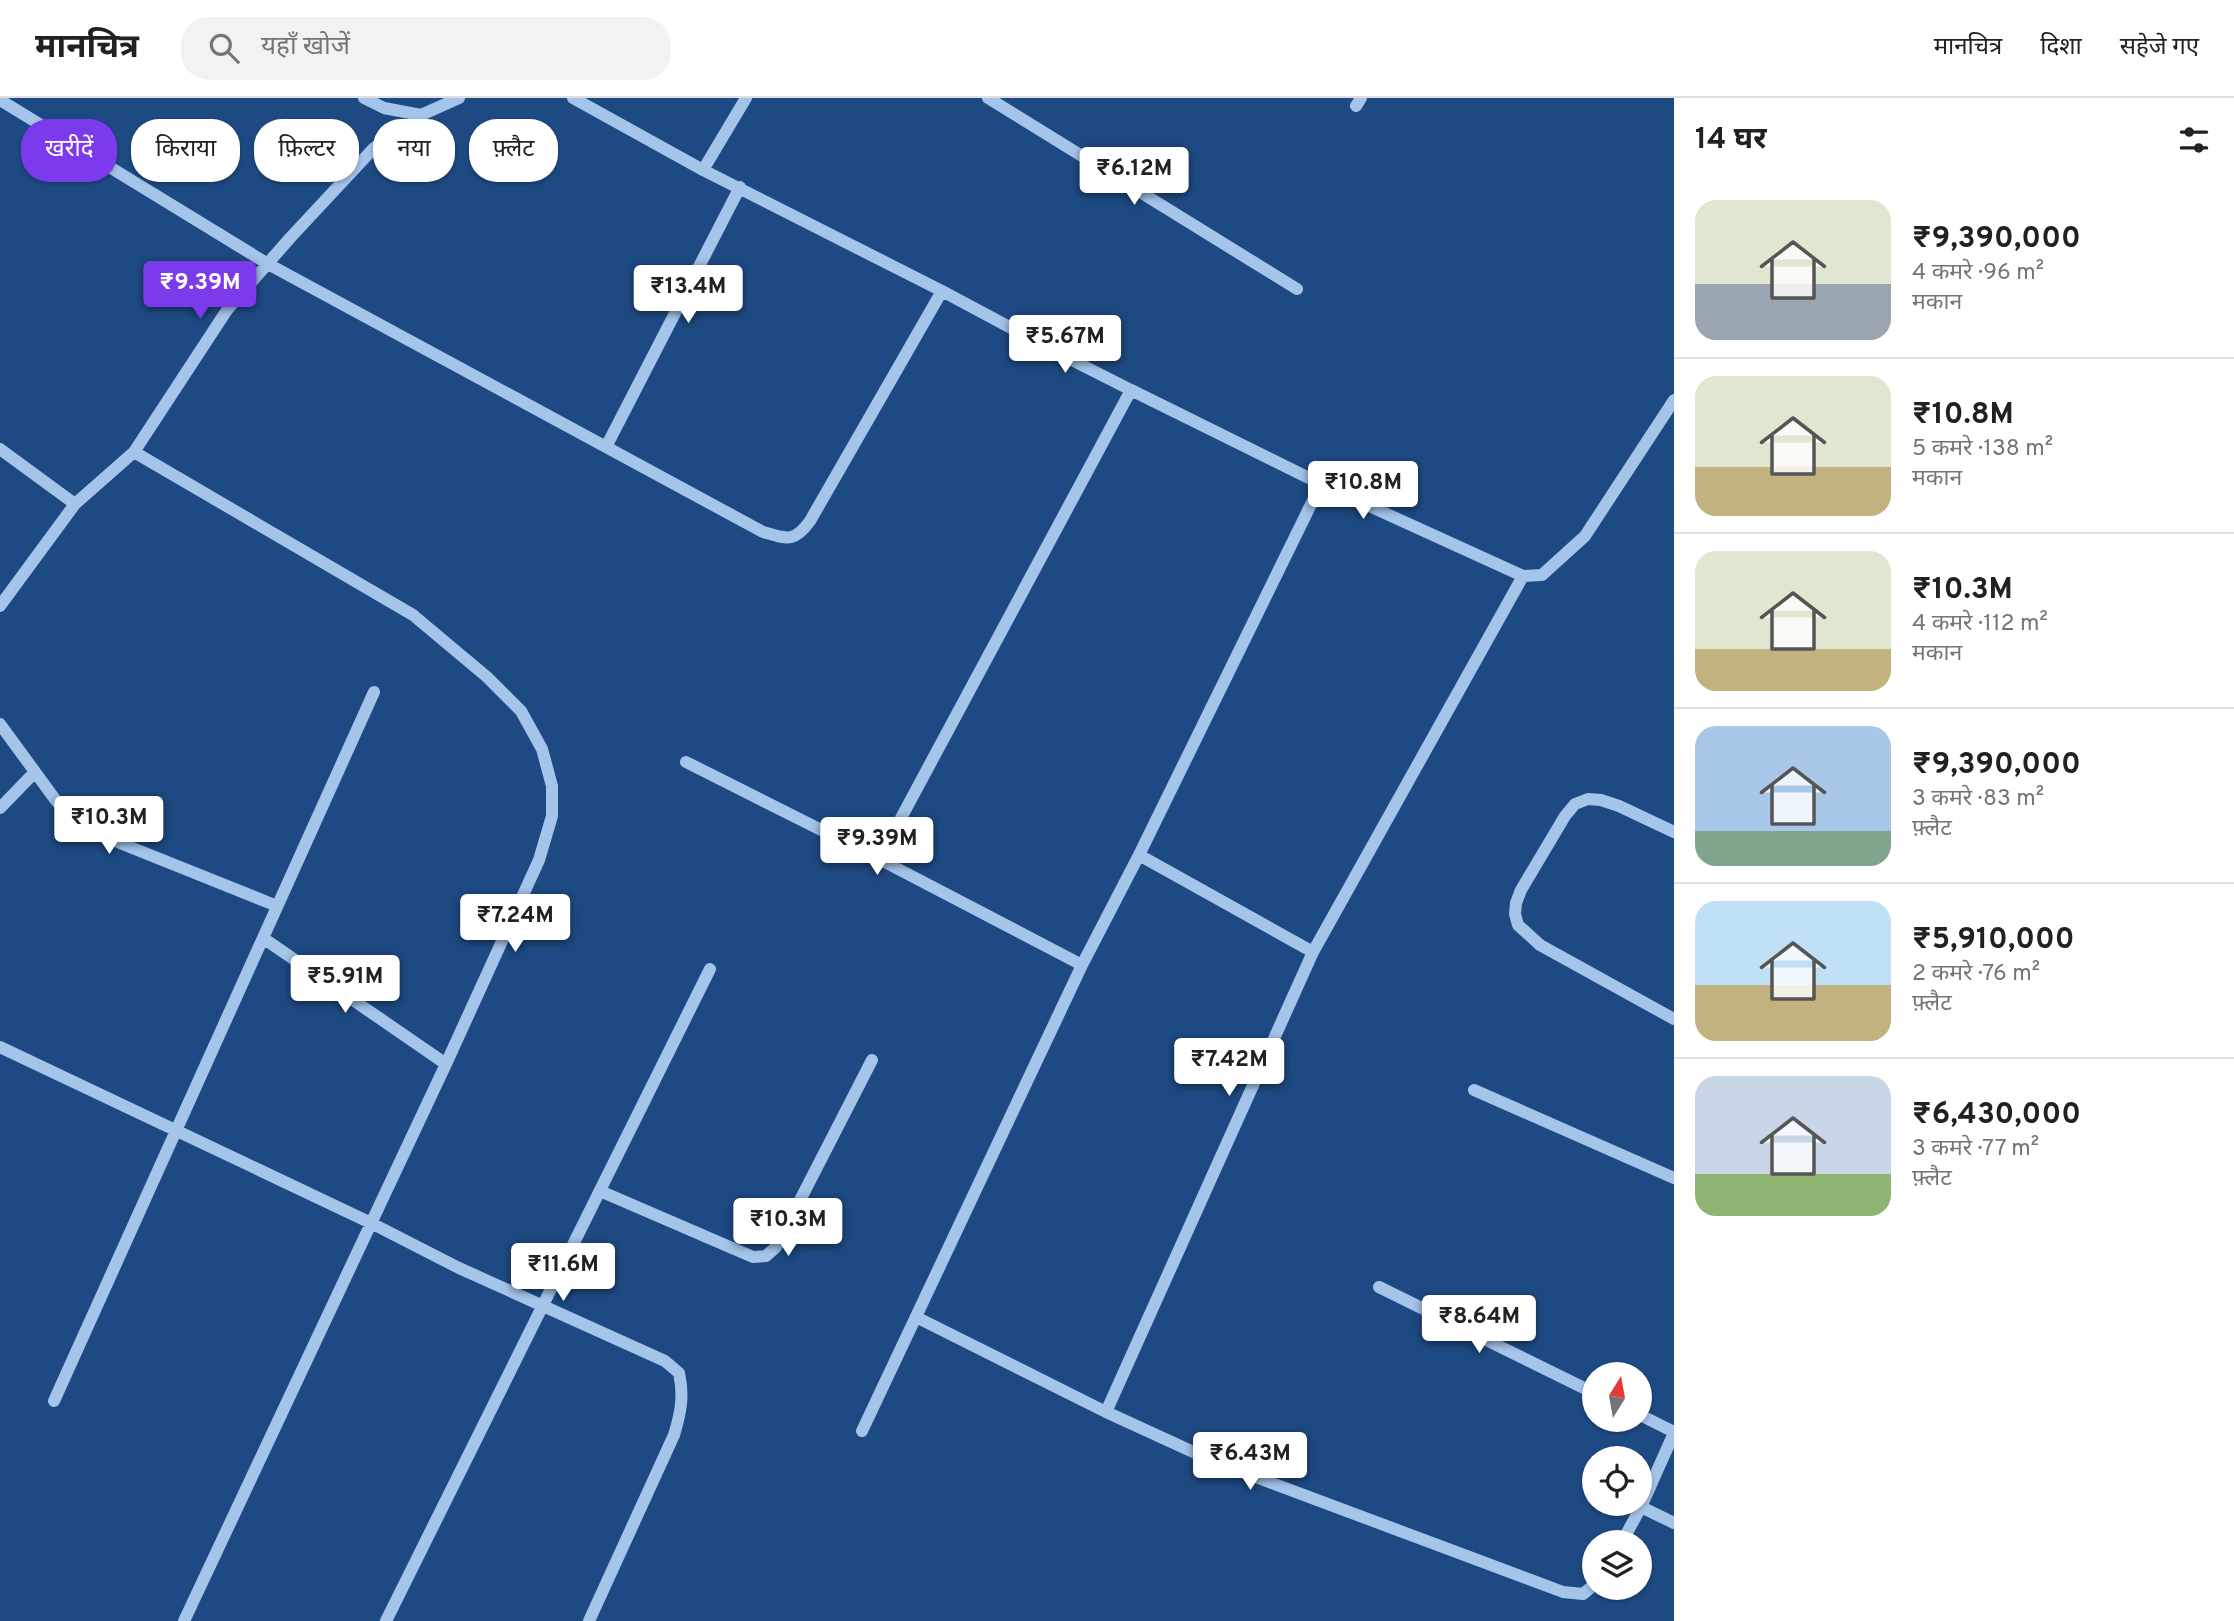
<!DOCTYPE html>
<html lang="hi">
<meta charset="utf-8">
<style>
:root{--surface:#fff;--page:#f2f2f2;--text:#202124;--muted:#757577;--line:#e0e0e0;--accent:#7c3aed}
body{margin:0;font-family:Overpass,"Noto Sans Devanagari",sans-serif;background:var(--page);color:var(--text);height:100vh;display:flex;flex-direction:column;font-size:26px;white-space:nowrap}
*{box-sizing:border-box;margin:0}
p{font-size:23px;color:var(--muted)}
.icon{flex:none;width:38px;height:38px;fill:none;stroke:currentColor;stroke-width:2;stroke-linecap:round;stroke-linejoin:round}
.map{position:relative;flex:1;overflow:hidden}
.sheet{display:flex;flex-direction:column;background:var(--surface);width:560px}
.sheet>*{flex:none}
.top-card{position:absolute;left:21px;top:21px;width:665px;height:63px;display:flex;gap:14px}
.needle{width:46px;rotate:11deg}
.controls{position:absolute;left:1582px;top:1264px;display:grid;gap:14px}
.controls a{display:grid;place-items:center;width:70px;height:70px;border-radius:50%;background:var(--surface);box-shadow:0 2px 5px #0004;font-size:35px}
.price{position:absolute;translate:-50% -60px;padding:0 16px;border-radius:7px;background:#fff;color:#222;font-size:23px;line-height:46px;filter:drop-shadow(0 2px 4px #0008)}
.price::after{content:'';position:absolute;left:50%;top:42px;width:21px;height:16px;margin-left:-10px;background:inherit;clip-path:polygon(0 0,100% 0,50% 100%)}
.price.active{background:var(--accent);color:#fff}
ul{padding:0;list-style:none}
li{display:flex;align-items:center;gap:21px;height:175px;padding:0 21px}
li+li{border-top:2px solid var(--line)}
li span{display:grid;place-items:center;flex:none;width:196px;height:140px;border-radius:21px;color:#555}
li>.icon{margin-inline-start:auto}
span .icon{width:84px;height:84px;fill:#fffc;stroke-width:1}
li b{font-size:30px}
h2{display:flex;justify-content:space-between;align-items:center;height:84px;padding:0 21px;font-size:30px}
.chip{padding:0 24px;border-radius:28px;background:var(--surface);box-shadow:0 2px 5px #0004;font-size:24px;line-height:63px}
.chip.active{background:var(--accent);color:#fff}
header{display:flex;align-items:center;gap:42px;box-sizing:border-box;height:98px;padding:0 35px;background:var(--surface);border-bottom:2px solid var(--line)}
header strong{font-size:33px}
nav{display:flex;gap:38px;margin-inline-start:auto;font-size:24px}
.search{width:490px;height:63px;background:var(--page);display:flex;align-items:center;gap:18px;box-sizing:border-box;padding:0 24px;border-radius:28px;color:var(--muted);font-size:26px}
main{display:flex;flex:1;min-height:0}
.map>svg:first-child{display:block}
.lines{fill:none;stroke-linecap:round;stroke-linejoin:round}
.minor{stroke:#a5c4ea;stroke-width:12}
</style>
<header>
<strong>मानचित्र</strong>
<div class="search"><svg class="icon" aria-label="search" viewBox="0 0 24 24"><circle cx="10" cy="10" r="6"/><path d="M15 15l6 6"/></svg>यहाँ खोजें</div>
<nav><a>मानचित्र</a><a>दिशा</a><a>सहेजे गए</a></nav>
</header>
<main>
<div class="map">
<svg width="1674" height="1523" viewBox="0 0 1674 1523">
<rect width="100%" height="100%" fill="#1e4a83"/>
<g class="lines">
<path class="minor" d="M 364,0 L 384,10 L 421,17
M 573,0 L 703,72 L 942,193 L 1056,254 L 1131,292 L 879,761
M 988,0 L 1297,191
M 0,2 L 268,166 L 763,434 C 787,441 794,445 810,423 L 942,193
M 1356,8 L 1361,0
M 703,72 L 746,0
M 1131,292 L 1321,386 L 1523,478 L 1542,477 L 1585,438 L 1674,302
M 606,349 L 740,89
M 0,351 L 75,406
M 134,354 L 413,517 L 487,579 L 521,613 L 542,651 L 552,688 L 552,718 L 539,762 L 446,966 L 184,1523
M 0,508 L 75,406 L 134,354 L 227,212 L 290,140 L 373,51 L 421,17 L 459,0
M 0,626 L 57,704 L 85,726 L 120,745 L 277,808
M 686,664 L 879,761 L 1082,867
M 0,710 L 34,675
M 1674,734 L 1619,708 L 1601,702 L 1588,701 L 1575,706 L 1565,718 L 1521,792 L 1516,805 L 1515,816 L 1518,827 L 1540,847 L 1674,921
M 263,840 L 446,966
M 1313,854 L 1523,478
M 0,949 L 371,1125 L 459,1170 L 665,1263 L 679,1275 C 684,1298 681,1314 674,1337 L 589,1523
M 1474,992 L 1674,1080
M 600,1093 L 753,1159 L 766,1158 L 776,1149 L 872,962
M 1379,1189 L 1594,1295
M 916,1219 L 1106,1314 L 1213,1363 L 1563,1494 L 1583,1496 L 1594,1487
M 54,1303 L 374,594
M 1106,1314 L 1313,854 L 1139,757
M 1640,1317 L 1674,1334
M 862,1333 L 1082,867 L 1139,757 L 1321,386
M 1674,1335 L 1641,1409 L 1674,1425
M 1622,1444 L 1641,1409
M 386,1523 L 710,871"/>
</g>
</svg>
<div class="controls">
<a><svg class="needle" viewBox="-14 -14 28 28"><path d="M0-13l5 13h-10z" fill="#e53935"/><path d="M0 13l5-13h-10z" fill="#757577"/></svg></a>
<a><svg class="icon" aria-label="locate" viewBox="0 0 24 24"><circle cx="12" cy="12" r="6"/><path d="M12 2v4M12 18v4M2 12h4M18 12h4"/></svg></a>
<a><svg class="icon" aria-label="layers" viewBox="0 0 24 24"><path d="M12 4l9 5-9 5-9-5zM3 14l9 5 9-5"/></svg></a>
</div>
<b class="price" style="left:1134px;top:109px">₹6.12M</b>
<b class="price active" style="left:200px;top:223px">₹9.39M</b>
<b class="price" style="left:688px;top:227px">₹13.4M</b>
<b class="price" style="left:1065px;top:277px">₹5.67M</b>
<b class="price" style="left:1363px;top:423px">₹10.8M</b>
<b class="price" style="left:109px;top:758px">₹10.3M</b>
<b class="price" style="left:877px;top:779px">₹9.39M</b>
<b class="price" style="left:515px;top:856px">₹7.24M</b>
<b class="price" style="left:345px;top:917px">₹5.91M</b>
<b class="price" style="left:1229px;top:1000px">₹7.42M</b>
<b class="price" style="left:788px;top:1160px">₹10.3M</b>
<b class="price" style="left:563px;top:1205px">₹11.6M</b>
<b class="price" style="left:1479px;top:1257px">₹8.64M</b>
<b class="price" style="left:1250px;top:1394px">₹6.43M</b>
<div class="top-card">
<a class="chip active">खरीदें</a>
<a class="chip">किराया</a>
<a class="chip">फ़िल्टर</a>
<a class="chip">नया</a>
<a class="chip">फ़्लैट</a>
</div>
</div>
<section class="sheet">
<h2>14 घर<svg class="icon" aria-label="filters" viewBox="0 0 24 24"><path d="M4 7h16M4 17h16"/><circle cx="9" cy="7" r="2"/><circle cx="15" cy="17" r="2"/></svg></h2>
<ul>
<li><span style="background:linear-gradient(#dfe7d0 60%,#9aa5b1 0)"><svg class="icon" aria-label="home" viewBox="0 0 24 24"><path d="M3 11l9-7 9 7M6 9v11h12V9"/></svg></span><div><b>₹9,390,000</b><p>4 कमरे · 96 m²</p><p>मकान</p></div></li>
<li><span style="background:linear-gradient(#dfe7d0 65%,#c2b280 0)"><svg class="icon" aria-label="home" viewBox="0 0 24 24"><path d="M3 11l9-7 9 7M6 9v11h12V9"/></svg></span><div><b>₹10.8M</b><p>5 कमरे · 138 m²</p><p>मकान</p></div></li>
<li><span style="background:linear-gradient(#dfe7d0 70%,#c2b280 0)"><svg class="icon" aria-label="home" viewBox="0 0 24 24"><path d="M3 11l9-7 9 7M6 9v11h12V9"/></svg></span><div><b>₹10.3M</b><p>4 कमरे · 112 m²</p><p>मकान</p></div></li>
<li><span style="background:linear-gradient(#a9c7e8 75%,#7fa58c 0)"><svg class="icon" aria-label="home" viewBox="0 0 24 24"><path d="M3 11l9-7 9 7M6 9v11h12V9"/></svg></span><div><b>₹9,390,000</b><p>3 कमरे · 83 m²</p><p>फ़्लैट</p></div></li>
<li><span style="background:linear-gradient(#bfe0f5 60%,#c2b280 0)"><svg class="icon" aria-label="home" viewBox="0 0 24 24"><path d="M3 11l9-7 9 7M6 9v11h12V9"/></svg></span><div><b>₹5,910,000</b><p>2 कमरे · 76 m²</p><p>फ़्लैट</p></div></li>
<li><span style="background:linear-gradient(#c9d6e8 70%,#8fb573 0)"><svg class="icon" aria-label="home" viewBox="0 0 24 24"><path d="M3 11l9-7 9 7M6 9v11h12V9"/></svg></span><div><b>₹6,430,000</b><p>3 कमरे · 77 m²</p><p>फ़्लैट</p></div></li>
</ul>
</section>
</main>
